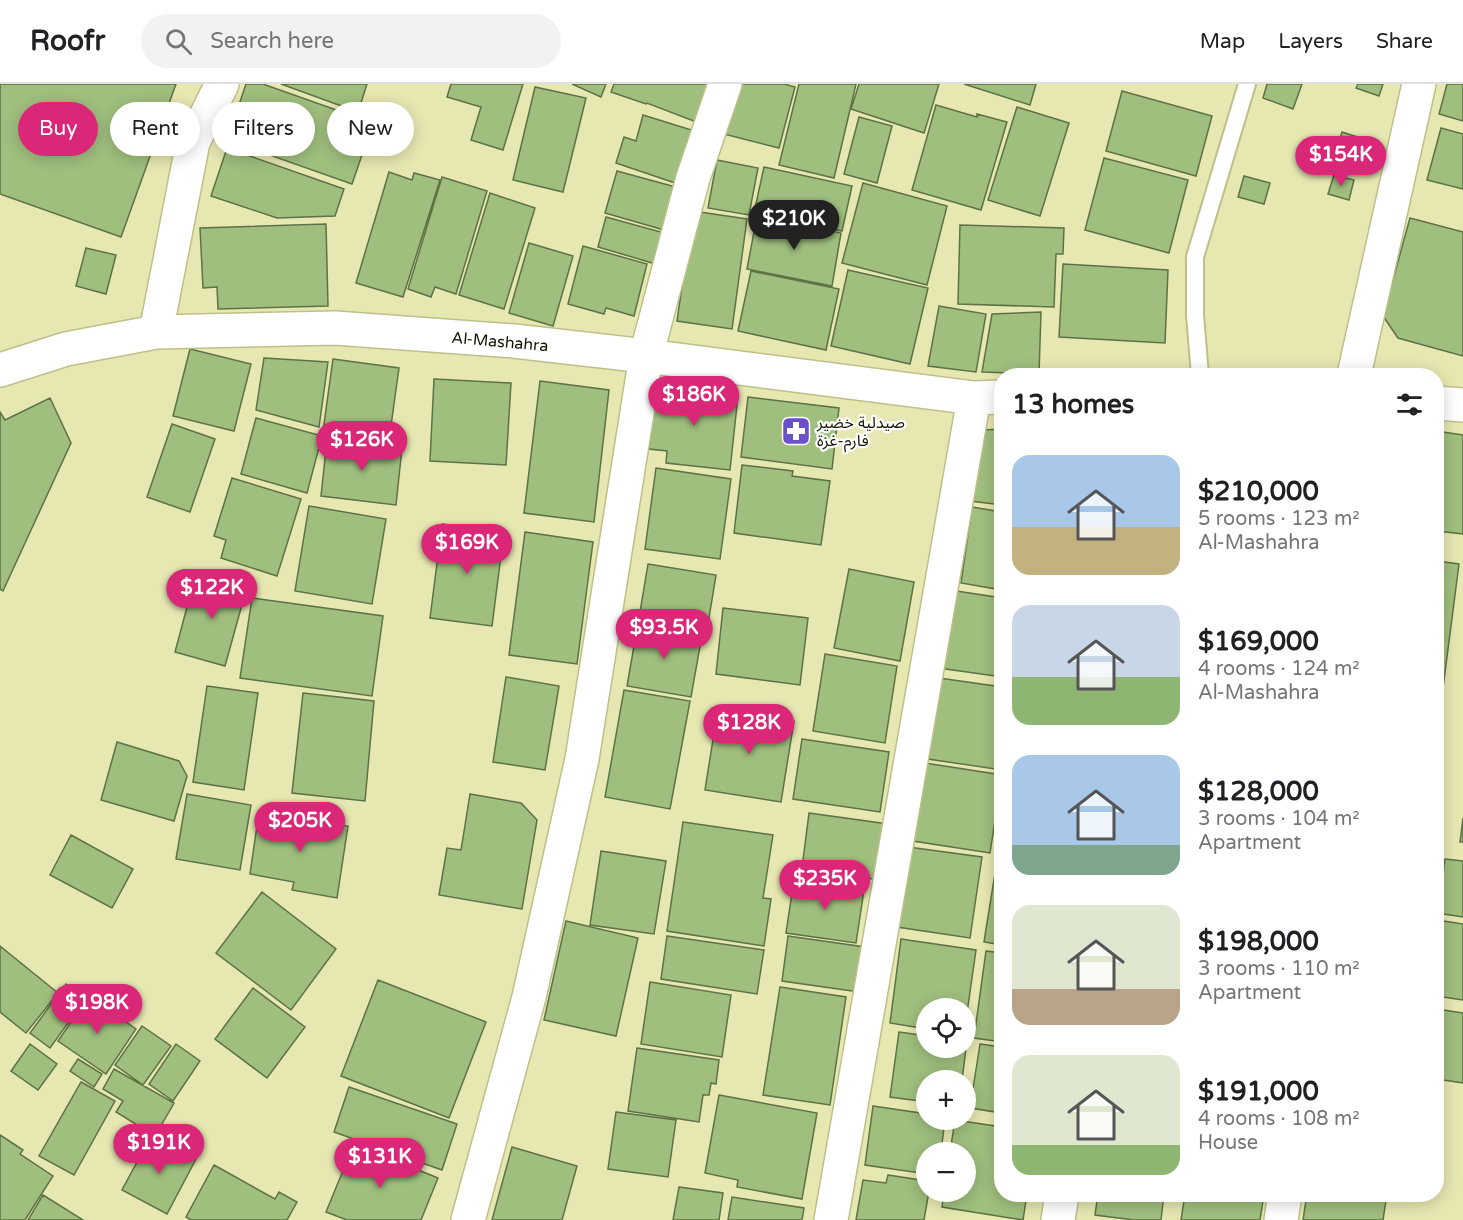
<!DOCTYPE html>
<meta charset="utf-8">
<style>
:root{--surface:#fff;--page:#f2f2f2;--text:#202124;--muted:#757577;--line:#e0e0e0;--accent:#db2777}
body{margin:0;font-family:"Varela Round","Noto Sans Arabic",sans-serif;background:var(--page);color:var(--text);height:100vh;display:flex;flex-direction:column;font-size:22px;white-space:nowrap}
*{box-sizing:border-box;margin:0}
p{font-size:20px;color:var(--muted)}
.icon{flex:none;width:33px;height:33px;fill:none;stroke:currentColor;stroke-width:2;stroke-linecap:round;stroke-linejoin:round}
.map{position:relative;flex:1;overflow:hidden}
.details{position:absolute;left:994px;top:284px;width:450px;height:834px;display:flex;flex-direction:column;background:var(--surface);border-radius:24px;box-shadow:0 3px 15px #0003}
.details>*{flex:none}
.guide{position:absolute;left:18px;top:18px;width:570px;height:54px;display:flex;gap:12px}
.fabs{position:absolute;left:916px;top:914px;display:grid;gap:12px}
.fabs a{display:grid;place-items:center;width:60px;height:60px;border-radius:50%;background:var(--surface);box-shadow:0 3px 15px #0003;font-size:30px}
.price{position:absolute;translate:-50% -51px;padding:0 14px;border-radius:21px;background:var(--accent);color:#fff;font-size:20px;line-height:39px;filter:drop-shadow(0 2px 3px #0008)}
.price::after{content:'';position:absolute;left:50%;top:36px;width:18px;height:14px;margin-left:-9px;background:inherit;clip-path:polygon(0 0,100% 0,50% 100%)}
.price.selected{background:#222;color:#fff}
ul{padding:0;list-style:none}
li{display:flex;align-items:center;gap:18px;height:150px;padding:0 18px}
li span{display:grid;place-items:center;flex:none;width:168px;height:120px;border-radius:18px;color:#555}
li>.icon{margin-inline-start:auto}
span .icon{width:72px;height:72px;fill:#fffc;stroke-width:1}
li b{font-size:26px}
h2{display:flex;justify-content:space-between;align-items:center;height:72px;padding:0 18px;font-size:26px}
.tag{padding:0 21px;border-radius:27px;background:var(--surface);box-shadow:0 3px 15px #0003;font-size:21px;line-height:54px}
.tag.selected{background:var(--accent);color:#fff}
header{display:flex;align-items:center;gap:36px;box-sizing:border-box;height:84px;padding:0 30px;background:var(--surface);border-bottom:2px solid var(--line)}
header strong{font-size:28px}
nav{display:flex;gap:33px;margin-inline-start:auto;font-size:21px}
.search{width:420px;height:54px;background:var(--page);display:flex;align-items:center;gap:15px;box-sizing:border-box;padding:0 21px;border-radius:33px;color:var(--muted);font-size:22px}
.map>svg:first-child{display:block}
.building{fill:#a0bf7e;stroke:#5d7245;stroke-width:1.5}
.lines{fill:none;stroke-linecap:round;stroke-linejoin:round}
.service-casing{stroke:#bec08a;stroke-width:20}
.minor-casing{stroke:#bec08a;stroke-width:36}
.service{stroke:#fff;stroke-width:16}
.minor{stroke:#fff;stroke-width:33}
.labels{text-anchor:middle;stroke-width:4.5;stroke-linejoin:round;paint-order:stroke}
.street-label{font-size:16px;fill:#161603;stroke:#fff}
.poi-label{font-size:16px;fill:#161603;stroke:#fff;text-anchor:start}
</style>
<header>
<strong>Roofr</strong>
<div class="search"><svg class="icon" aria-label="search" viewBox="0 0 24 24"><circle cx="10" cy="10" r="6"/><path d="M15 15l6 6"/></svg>Search here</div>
<nav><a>Map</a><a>Layers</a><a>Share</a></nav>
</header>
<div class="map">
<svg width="1463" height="1136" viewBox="0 0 1463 1136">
<rect width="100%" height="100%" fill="#e6e7b1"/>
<path class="building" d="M 0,0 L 176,0 L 121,153 L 0,110 Z
M 246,0 L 263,0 L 373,39 L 352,100 L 227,56 Z
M 281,0 L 367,0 L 358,28 Z
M 451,0 L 523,0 L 503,66 L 471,56 L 481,23 L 447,13 Z
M 572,0 L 606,0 L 601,13 Z
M 614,0 L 714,0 L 699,39 L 647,19 L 646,20 L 611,8 Z
M 737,0 L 784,0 L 795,3 L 779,64 L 724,50 Z
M 799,0 L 856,0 L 834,94 L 779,81 Z
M 859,0 L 939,0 L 924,49 L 851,25 Z
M 964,0 L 1036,0 L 1030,21 Z
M 1267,0 L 1302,0 L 1293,25 L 1263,14 Z
M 1358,0 L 1383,0 L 1379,12 L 1356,4 Z
M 1447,0 L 1463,0 L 1463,37 L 1439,30 Z
M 535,3 L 586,14 L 563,108 L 513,96 Z
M 1122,7 L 1212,32 L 1196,92 L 1106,67 Z
M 936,21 L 977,33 L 977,30 L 1007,38 L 981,126 L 912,106 Z
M 1017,23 L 1069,39 L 1040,132 L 988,116 Z
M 643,31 L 701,49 L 684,102 L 616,79 L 624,53 L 636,57 Z
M 859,33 L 892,42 L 877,99 L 844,90 Z
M 1441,44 L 1463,50 L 1463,105 L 1427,96 Z
M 1342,48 L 1367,56 L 1359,81 L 1334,74 Z
M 227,64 L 344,105 L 335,132 L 277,134 L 211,112 Z
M 1104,74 L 1188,96 L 1169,169 L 1085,146 Z
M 717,76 L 758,84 L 749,131 L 708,124 Z
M 764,83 L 852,102 L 842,147 L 754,129 Z
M 617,87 L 683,105 L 671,148 L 605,129 Z
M 389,88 L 412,96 L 414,89 L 440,96 L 403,213 L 356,199 Z
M 1334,91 L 1354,96 L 1349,116 L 1328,110 Z
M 1244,92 L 1270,99 L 1264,120 L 1238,113 Z
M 442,93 L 487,107 L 456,210 L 435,203 L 431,213 L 408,205 Z
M 863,99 L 947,122 L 927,201 L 842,179 Z
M 490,109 L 535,124 L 504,225 L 459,211 Z
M 693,127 L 747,135 L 732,245 L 677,237 Z
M 757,132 L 841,149 L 832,202 L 747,185 Z
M 606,133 L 668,150 L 659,181 L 598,163 Z
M 1410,134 L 1463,148 L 1463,272 L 1398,254 L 1383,232 Z
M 326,140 L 328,222 L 218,225 L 217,203 L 203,204 L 200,144 Z
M 960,141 L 1064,144 L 1063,170 L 1056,170 L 1054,223 L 958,220 Z
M 529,159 L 573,172 L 553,242 L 509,229 Z
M 583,162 L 647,180 L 634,232 L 606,224 L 604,230 L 568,220 Z
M 86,164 L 116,171 L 106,210 L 76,202 Z
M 1063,180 L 1168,186 L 1165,259 L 1059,253 Z
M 848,186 L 928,204 L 910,280 L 831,262 Z
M 751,187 L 839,205 L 826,266 L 738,247 Z
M 939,222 L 986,230 L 976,288 L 928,282 Z
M 1041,228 L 1039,290 L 982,288 L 992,230 Z
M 190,265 L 251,280 L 234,347 L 173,332 Z
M 264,274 L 328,278 L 319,343 L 256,326 Z
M 333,275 L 399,284 L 389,356 L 323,347 Z
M 434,295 L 511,299 L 506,381 L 430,377 Z
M 540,297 L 609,306 L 594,438 L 524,429 Z
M 656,302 L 738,312 L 730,386 L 666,379 L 667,367 L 649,365 Z
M 748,313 L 839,324 L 832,385 L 741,373 Z
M 50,314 L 71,359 L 3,507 L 0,505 L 0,328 L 5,336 Z
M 256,334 L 322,352 L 307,409 L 241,390 Z
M 172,340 L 215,355 L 190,428 L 147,413 Z
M 1002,345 L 1002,421 L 970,417 L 983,346 Z
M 1443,348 L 1463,351 L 1463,450 L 1437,447 L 1437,352 L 1443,353 Z
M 327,356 L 402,364 L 396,421 L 321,412 Z
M 742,381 L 793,387 L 792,392 L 830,397 L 821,461 L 734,449 Z
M 656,384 L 731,395 L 720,475 L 645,465 Z
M 232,394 L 301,415 L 277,492 L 221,474 L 226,456 L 214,452 Z
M 309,422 L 386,435 L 372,520 L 295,507 Z
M 972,423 L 1002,428 L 1002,506 L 961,499 Z
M 442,440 L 504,448 L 492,542 L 430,534 Z
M 525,448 L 593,458 L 577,580 L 509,571 Z
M 1437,477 L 1459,480 L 1437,650 Z
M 648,480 L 716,491 L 707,546 L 639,534 Z
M 849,485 L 914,498 L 900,577 L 834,564 Z
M 221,491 L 248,499 L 225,582 L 175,568 L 194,497 L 218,503 Z
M 950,506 L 1002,514 L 1002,593 L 939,584 Z
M 252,514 L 383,532 L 372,612 L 240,594 Z
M 723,524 L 808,534 L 800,601 L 716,590 Z
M 638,539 L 702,551 L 691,613 L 627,602 Z
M 825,570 L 897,582 L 885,659 L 813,647 Z
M 506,593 L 559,602 L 545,686 L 493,678 Z
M 939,594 L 1002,603 L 1002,686 L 928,675 Z
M 207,602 L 258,609 L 244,706 L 193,698 Z
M 624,606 L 690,617 L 670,725 L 605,713 Z
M 303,609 L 374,617 L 365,717 L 292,709 Z
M 718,624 L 794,637 L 781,718 L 705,706 Z
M 802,655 L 889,668 L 880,728 L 793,715 Z
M 117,658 L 179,677 L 187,692 L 174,737 L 101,716 Z
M 925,679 L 1002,691 L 990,769 L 913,757 Z
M 187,710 L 251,721 L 240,786 L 176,775 Z
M 470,710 L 521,719 L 537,736 L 522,825 L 439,811 L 447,764 L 461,766 Z
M 259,728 L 348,742 L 337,814 L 292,806 L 294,798 L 250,790 Z
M 809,729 L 888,740 L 879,796 L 802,784 Z
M 1463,734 L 1463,758 L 1460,758 Z
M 683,738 L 773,751 L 763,814 L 771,815 L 764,862 L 667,847 Z
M 71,751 L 133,785 L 112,824 L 50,791 Z
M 908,763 L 982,773 L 970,854 L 897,843 Z
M 601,767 L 666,777 L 654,850 L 590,841 Z
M 1445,775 L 1463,777 L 1463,833 L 1438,829 Z
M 997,777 L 1002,778 L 1002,861 L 984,858 Z
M 794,795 L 864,806 L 856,859 L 786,849 Z
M 262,808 L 336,865 L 291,926 L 216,869 Z
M 1437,836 L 1463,840 L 1463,916 L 1437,912 Z
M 566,837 L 638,854 L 616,952 L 544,936 Z
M 667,852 L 764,866 L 757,910 L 661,895 Z
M 788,852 L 865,863 L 859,908 L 782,897 Z
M 901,855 L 976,866 L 966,936 L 966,924 L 927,924 L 927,945 L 890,939 Z
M 0,862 L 58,909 L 26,949 L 0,928 Z
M 986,867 L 1002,869 L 1002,958 L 974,954 Z
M 378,896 L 486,938 L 449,1034 L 341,992 Z
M 650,898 L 731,911 L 722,973 L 641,960 Z
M 66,900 L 86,914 L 50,964 L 30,949 Z
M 780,903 L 846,913 L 830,1021 L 763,1011 Z
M 253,904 L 305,943 L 267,994 L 215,955 Z
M 89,912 L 136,945 L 106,990 L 58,957 Z
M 1437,925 L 1463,929 L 1463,999 L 1437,995 Z
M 142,942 L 171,962 L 143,1001 L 115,981 Z
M 899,948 L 927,952 L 927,963 L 966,963 L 966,957 L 967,957 L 962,996 L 927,996 L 927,1018 L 890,1013 Z
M 30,960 L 57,980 L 38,1006 L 11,987 Z
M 176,960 L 200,977 L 173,1017 L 149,1000 Z
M 980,960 L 1002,963 L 1002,1029 L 970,1024 Z
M 637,964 L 719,976 L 716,1000 L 711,999 L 709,1011 L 703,1011 L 699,1038 L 628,1027 Z
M 78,975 L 102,990 L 94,1003 L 70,987 Z
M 114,985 L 174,1019 L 155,1052 L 116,1028 L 123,1017 L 103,1005 Z
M 81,998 L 115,1017 L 74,1091 L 39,1072 Z
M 349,1003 L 457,1040 L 442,1086 L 334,1048 Z
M 719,1011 L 817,1029 L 802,1115 L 737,1103 L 738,1096 L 705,1089 Z
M 873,1022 L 927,1030 L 927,1035 L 945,1035 L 941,1068 L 927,1068 L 927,1090 L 865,1081 Z
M 616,1028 L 676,1036 L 668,1093 L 608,1085 Z
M 955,1036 L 1002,1043 L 1002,1110 L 1027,1110 L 1023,1136 L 942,1123 L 944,1107 L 966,1107 L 966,1068 L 950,1068 Z
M 0,1051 L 23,1066 L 20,1070 L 53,1092 L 25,1136 L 0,1136 Z
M 151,1052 L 196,1075 L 167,1130 L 122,1106 Z
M 354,1060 L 438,1094 L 421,1136 L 347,1136 L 326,1128 Z
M 512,1063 L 577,1082 L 562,1136 L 492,1136 Z
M 214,1081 L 275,1115 L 279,1108 L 297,1118 L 287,1136 L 191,1136 L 186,1133 Z
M 888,1091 L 927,1097 L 927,1107 L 929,1107 L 924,1136 L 856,1136 L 863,1096 L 886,1099 Z
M 679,1103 L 723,1109 L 719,1136 L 673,1136 Z
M 1098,1110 L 1164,1110 L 1161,1136 L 1134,1136 L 1095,1131 Z
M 1185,1110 L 1264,1110 L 1260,1136 L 1181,1136 Z
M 1307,1110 L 1387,1110 L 1383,1136 L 1303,1136 Z
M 43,1111 L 83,1136 L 28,1136 Z
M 732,1113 L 804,1124 L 802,1136 L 728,1136 Z"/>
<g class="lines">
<g class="service-casing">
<path id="service" d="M 1200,291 L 1195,231 L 1195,173 L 1247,0"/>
</g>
<g class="minor-casing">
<path id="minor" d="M 156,248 L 193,58 L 222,0
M 0,286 L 66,265 L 156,248 L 335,244 L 514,257 L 646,272 L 974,314 L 1002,313
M 1354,291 L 1419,0
M 1437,319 L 1463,321
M 468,1136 L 529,913 L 582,675 L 646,272 L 693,94 L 725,0
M 831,1136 L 974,314
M 1058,1136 L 1062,1110
M 1281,1136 L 1285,1110"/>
</g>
<use href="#service" class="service"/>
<use href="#minor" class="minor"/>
</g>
<defs>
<g id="pharmacy-square" transform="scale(1.5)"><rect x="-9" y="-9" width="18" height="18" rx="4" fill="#6c50ca" stroke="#fff"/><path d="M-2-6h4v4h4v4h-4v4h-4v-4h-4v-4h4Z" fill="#fff"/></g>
</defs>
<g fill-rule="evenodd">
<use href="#pharmacy-square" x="796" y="347"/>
</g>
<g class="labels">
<g class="street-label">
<text transform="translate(500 257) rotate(5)" y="6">Al-Mashahra</text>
</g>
<g class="poi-label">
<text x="817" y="344">صيدلية خضير<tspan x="817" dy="18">فارم-غزة</tspan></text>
</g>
</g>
</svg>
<div class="fabs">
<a><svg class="icon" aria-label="locate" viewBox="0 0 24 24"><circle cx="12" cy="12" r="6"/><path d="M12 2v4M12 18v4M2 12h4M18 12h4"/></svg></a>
<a>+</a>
<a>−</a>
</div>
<b class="price" style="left:1341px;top:103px">$154K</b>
<b class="price selected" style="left:794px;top:167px">$210K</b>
<b class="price" style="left:694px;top:343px">$186K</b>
<b class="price" style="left:362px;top:388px">$126K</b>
<b class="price" style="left:467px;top:491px">$169K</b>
<b class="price" style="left:212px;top:536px">$122K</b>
<b class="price" style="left:664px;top:576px">$93.5K</b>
<b class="price" style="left:749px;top:671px">$128K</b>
<b class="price" style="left:300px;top:769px">$205K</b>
<b class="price" style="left:825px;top:827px">$235K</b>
<b class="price" style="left:97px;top:951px">$198K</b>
<b class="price" style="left:159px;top:1091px">$191K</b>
<b class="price" style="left:380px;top:1105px">$131K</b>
<div class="guide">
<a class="tag selected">Buy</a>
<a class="tag">Rent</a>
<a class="tag">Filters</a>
<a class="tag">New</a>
</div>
<section class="details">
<h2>13 homes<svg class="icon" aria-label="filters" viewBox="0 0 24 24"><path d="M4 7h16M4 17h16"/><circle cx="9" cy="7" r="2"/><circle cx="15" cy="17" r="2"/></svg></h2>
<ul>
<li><span style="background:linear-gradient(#a9c7e8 60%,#c2b280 0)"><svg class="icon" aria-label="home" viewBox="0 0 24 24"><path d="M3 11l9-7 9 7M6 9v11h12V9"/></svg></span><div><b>$210,000</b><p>5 rooms · 123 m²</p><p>Al-Mashahra</p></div></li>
<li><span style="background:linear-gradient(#c9d6e8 60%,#8fb573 0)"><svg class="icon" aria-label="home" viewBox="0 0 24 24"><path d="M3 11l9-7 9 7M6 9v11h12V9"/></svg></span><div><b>$169,000</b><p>4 rooms · 124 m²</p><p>Al-Mashahra</p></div></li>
<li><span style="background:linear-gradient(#a9c7e8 75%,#7fa58c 0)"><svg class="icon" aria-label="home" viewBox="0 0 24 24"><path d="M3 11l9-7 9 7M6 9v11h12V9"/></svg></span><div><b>$128,000</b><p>3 rooms · 104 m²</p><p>Apartment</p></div></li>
<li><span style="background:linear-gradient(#dfe7d0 70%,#b9a48a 0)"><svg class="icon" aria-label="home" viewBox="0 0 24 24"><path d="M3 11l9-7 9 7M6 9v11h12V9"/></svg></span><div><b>$198,000</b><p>3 rooms · 110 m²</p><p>Apartment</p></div></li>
<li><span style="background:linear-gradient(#dfe7d0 75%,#8fb573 0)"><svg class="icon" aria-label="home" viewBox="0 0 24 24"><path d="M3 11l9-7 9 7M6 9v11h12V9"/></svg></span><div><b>$191,000</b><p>4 rooms · 108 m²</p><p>House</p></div></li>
</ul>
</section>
</div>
